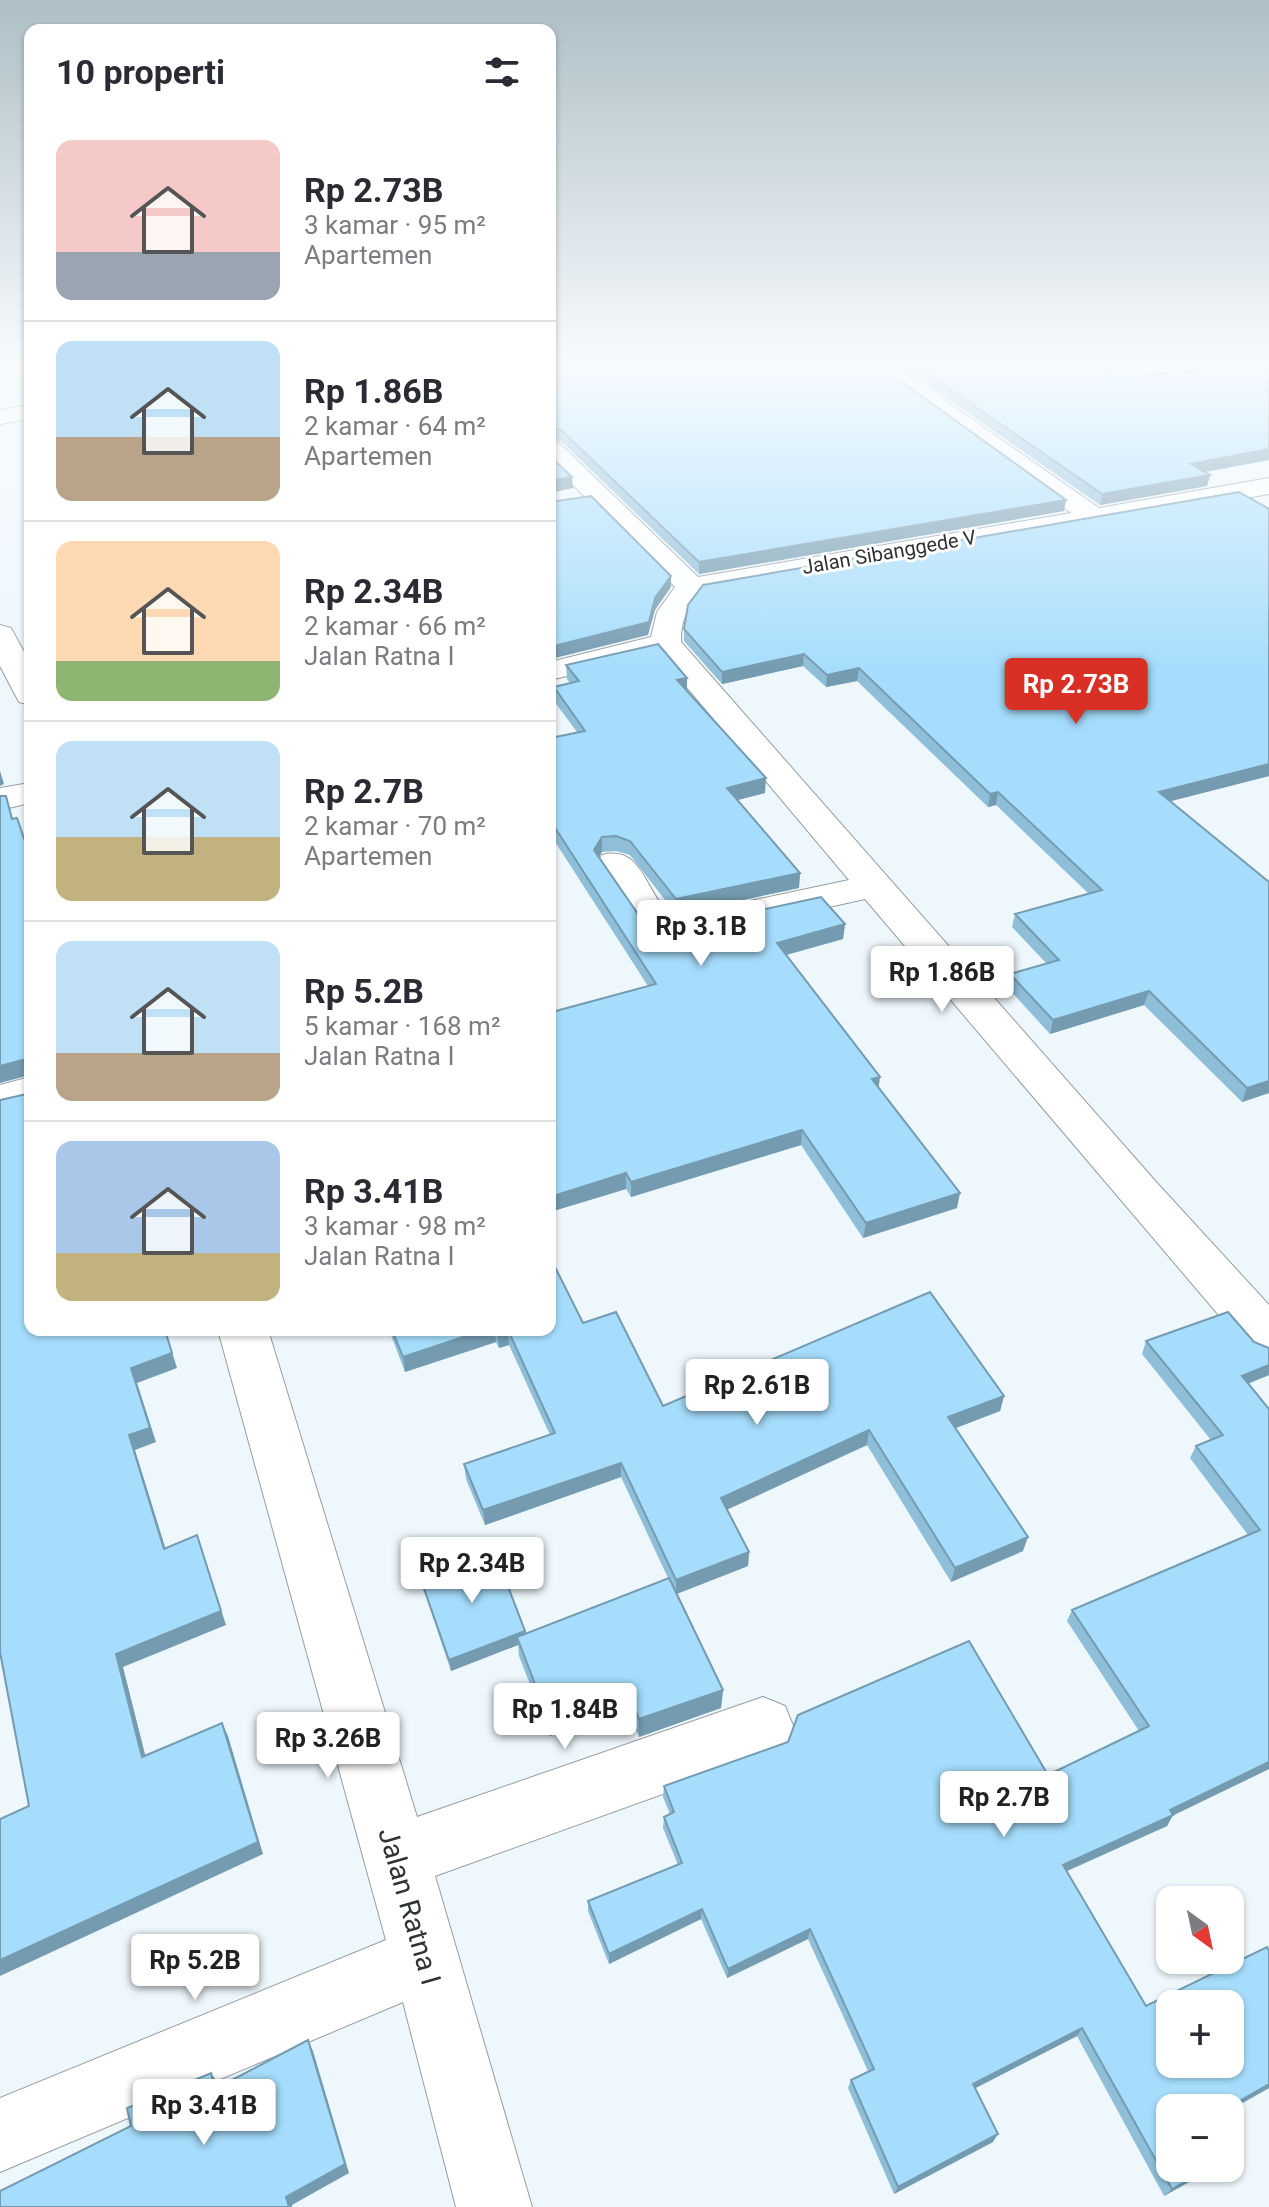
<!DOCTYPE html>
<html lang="id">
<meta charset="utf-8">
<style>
:root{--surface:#fff;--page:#f7f7f7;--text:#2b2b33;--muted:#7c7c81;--line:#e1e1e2;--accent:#d93025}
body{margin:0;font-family:Roboto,sans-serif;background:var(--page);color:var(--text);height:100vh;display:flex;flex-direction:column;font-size:30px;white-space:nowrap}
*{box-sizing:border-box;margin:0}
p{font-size:26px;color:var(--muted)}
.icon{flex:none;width:44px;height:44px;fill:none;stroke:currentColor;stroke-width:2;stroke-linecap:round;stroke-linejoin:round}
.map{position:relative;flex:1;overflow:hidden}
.drawer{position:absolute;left:24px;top:24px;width:532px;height:1312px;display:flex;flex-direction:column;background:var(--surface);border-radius:16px;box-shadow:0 2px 6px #0004}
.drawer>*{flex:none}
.needle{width:52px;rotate:147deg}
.controls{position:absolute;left:1156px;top:1886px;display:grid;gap:16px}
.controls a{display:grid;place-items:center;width:88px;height:88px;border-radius:16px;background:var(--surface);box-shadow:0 2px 6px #0004;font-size:40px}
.price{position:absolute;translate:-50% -68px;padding:0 18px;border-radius:8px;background:#fff;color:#222;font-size:26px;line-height:52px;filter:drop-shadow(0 2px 4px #0008)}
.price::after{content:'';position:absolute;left:50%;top:48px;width:24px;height:18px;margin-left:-12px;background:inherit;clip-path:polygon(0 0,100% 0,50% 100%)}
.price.current{background:var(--accent);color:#fff}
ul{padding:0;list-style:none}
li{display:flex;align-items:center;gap:24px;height:200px;padding:0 32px}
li+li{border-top:2px solid var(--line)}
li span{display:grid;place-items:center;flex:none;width:224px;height:160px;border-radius:16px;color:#555}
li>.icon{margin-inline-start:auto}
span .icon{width:96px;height:96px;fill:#fffc;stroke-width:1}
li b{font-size:34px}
h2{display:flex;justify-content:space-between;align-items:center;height:96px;padding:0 32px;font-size:34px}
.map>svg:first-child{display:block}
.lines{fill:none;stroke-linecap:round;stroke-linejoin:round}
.minor-casing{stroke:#969ea2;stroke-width:2}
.minor{fill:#fff;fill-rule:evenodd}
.wall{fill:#8fbed9}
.shaded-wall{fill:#749bb0}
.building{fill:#a6ddfc;stroke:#749bb0;stroke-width:2;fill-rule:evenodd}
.labels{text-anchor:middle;stroke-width:6;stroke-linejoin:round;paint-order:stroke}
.far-street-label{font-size:20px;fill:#303335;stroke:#fff}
.near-street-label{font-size:28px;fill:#303335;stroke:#fff}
</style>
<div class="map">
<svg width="1269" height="2207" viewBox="0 0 1269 2207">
<rect width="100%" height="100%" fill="#eef7fc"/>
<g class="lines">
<g class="minor-casing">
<path id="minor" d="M 864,362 L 890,362 L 1099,508 L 1269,478 L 1269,494 L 701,594 C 686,608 681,621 681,642 L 1157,1183 L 1269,1305 L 1269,1359 L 1251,1353 L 865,899 L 670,942 L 642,930 L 597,863 L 602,855 C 646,844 645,900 675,917 L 849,880 L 659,654 L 550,680 L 550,662 L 651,637 L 657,612 L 675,587 L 550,462 L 550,441 L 559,443 L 698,577 L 1071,513 Z
M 30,405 L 30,419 L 0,424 L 0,410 Z
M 0,625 L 11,628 L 30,663 L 30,705 L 19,702 L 0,666 Z
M 30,783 L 30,803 L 0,810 L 0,788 Z
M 30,1077 L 30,1107 L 0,1115 L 0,1085 Z
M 218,1330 L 268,1330 L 417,1817 L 763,1697 L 785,1706 L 794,1728 L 785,1750 L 435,1876 L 532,2207 L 456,2207 L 403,2002 L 0,2172 L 0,2098 L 386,1940 Z"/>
</g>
<use href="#minor" class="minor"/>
</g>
<path class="wall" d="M 550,362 L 1064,511 L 699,574 L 561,441 L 550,439 Z
M 895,362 L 1185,362 L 1115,370 L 1109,374 L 1116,379 L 1269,362 L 1269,460 L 1205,472 L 1210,475 L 1207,486 L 1100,505 Z
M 1269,509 L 1269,776 L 1170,801 L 1269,1093 L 1242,1102 L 1144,1005 L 1050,1034 L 1007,987 L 1010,974 L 1047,964 L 1012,927 L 1015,914 L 1089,894 L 996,805 L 988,807 L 857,681 L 826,687 L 803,666 L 722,684 L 684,641 L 684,629 Z
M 566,665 L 687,691 L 765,793 L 737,800 L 800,873 L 799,888 L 676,914 L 630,855 L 616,851 L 602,852 L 599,857 L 640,917 L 669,930 L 845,924 L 843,939 L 786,955 L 879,1088 L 957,1208 L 863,1238 L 801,1145 L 631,1197 L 626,1189 L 550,1212 L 550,1008 L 552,1012 L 648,986 L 550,834 L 550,738 L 577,732 L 554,701 L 554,687 L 570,683 L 567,679 Z
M 583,1323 L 663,1406 L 1004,1396 L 1000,1411 L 956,1428 L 1023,1551 L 951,1582 L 867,1445 L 727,1509 L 749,1552 L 748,1566 L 677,1594 L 723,1690 L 721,1708 L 639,1737 L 626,1706 L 550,1736 L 519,1656 L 518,1645 L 451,1671 L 423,1588 L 420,1577 L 525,1631 L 526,1633 L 668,1578 L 621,1477 L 485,1525 L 466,1479 L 464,1464 L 550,1435 L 509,1345 L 499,1348 L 496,1342 L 405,1372 L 389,1330 L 550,1330 Z
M 1146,1341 L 1254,1342 L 1269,1348 L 1269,1375 L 1248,1384 L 1269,1409 L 1269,1769 L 1173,1815 L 1167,1826 L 1067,1871 L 1146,2006 L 1269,1951 L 1269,2088 L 1230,2110 L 1230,2108 L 1170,2108 L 1214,2168 L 1164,2196 L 1077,2036 L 975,2088 L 993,2142 L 894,2194 L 848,2088 L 851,2080 L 868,2071 L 808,1939 L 727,1978 L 701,1919 L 609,1964 L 588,1911 L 588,1901 L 678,1865 L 663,1828 L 664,1817 L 670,1814 L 663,1797 L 664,1786 L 1048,1775 L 1139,1731 L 1067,1621 L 1072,1610 L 1248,1535 L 1190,1458 L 1196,1446 L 1211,1440 L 1142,1354 Z"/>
<path class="shaded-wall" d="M 1114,362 L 1185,362 L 1115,370 L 1101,379 L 1103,369 Z
M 1269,449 L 1269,460 L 1188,475 L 1191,464 Z
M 1210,475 L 1207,486 L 1100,505 L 1102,494 Z
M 572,477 L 573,488 L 550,493 L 550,481 Z
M 1066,500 L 1064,511 L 699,574 L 699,562 Z
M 671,576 L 671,587 L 655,610 L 648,635 L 551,659 L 550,647 L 655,598 Z
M 804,654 L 803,666 L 722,684 L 722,672 Z
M 859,668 L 857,681 L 826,687 L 827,675 Z
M 687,678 L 687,692 L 677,680 Z
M 1269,764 L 1269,776 L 1156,805 L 1159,792 Z
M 0,771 L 4,784 L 0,786 Z
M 766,778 L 765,793 L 726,803 L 727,788 Z
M 998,792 L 996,805 L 988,807 L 990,794 Z
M 602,837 L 602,852 L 594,865 L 594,850 Z
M 800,873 L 799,888 L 676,914 L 676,899 Z
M 845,924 L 843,939 L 775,958 L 777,943 Z
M 1149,991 L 1144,1005 L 1050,1034 L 1053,1020 Z
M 26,1059 L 30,1075 L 0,1083 L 0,1066 Z
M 880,1077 L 878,1092 L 872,1079 Z
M 1269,1081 L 1269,1093 L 1242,1102 L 1247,1088 Z
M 802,1130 L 801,1145 L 631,1197 L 631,1182 Z
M 626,1173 L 626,1189 L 550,1212 L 550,1197 Z
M 960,1193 L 957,1208 L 863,1238 L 866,1223 Z
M 165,1330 L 177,1368 L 137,1383 L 156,1442 L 135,1450 L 170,1563 L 164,1549 L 129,1435 L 131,1368 Z
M 484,1330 L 495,1330 L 496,1342 L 405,1372 L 403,1357 Z
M 508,1330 L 509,1345 L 499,1348 L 497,1333 Z
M 1269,1365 L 1269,1375 L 1236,1388 L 1242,1376 Z
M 1004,1396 L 1000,1411 L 945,1432 L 948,1417 Z
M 869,1430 L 867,1445 L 720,1513 L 721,1498 Z
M 621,1463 L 621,1477 L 485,1525 L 483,1510 Z
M 197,1535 L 226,1625 L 123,1667 L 149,1770 L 142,1757 L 116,1654 Z
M 1028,1537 L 1023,1551 L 951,1582 L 955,1568 Z
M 749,1552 L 748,1566 L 676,1594 L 676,1580 Z
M 525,1631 L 527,1642 L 517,1637 L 518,1645 L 451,1671 L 449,1660 Z
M 625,1687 L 626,1706 L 550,1736 L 548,1718 Z
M 723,1690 L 721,1708 L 639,1737 L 639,1719 Z
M 222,1723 L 228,1736 L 263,1854 L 0,1976 L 0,1960 Z
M 1269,1762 L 1269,1769 L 1170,1817 L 1173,1815 L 1167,1826 L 1058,1875 L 1063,1865 L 1170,1810 Z
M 702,1909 L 701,1919 L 609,1964 L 609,1954 Z
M 810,1929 L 808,1939 L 727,1978 L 728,1969 Z
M 1082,2028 L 1077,2036 L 968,2092 L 973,2084 Z
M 308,2040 L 313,2051 L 349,2173 L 292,2205 L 292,2207 L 289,2207 L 286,2197 Z
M 211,2073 L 218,2083 L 222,2099 L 215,2089 Z
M 1269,2084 L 1269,2088 L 1230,2110 L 1230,2108 L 1227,2108 Z
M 998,2134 L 993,2142 L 894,2194 L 898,2187 Z
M 1209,2168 L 1214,2168 L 1164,2196 L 1172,2189 Z"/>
<path class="building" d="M 550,362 L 874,362 L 1066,500 L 699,562 L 561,430 L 550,428 Z
M 911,362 L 1114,362 L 1103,369 L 1116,379 L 1269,362 L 1269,449 L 1191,464 L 1210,475 L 1102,494 Z
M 550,456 L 572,477 L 550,481 Z
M 1239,492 L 1269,509 L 1269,764 L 1159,792 L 1269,882 L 1269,1081 L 1247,1088 L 1149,991 L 1053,1020 L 1010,974 L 1059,960 L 1015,914 L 1102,890 L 998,792 L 990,794 L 859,668 L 827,675 L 804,654 L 722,672 L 684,629 L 688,605 L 703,585 Z
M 591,496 L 671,576 L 655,598 L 649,622 L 550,647 L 550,502 Z
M 658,644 L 687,678 L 677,680 L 766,778 L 727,788 L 800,873 L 676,899 L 630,841 L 616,836 L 602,837 L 594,850 L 640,917 L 669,930 L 821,897 L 845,924 L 777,943 L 880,1077 L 872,1079 L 960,1193 L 866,1223 L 802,1130 L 631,1182 L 626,1173 L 550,1197 L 550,1008 L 552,1012 L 656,984 L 550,820 L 550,738 L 585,731 L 554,687 L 579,681 L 566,665 Z
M 0,796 L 6,796 L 12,819 L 17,818 L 29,853 L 30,852 L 30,1330 L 165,1330 L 172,1353 L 131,1368 L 150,1428 L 129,1435 L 164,1549 L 197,1535 L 221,1611 L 116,1654 L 142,1757 L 222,1723 L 258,1842 L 0,1960 L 0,1819 L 29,1806 L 0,1652 L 0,1100 L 27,1094 L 26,1059 L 0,1066 Z
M 550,1257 L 583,1323 L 616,1312 L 663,1406 L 930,1292 L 1004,1396 L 948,1417 L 1028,1537 L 955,1568 L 869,1430 L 721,1498 L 749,1552 L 676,1580 L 621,1463 L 483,1510 L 464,1464 L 555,1433 L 508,1330 L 550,1330 Z
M 1228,1312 L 1254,1342 L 1269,1348 L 1269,1365 L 1242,1376 L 1269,1409 L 1269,1762 L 1170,1810 L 1173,1815 L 1063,1865 L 1146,2006 L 1267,1947 L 1269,1951 L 1269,2084 L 1227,2108 L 1170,2108 L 1170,2168 L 1209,2168 L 1172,2189 L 1082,2028 L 973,2084 L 998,2134 L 898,2187 L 851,2080 L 874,2069 L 810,1929 L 728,1969 L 702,1909 L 609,1954 L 588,1901 L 682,1863 L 664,1817 L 674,1812 L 664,1786 L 788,1742 L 798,1715 L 969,1641 L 1048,1775 L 1149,1726 L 1072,1610 L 1260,1530 L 1196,1446 L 1223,1435 L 1146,1341 ZM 1170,2004 L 1230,2004 L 1230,2064 L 1170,2064 Z
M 392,1330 L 484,1330 L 403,1357 Z
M 494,1550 L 525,1631 L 449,1660 L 420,1577 Z
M 669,1578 L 723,1690 L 639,1719 L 625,1687 L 548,1718 L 517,1637 Z
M 308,2040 L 345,2164 L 286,2197 L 289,2207 L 0,2207 L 0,2191 L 131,2126 L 127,2108 L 211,2073 L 215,2089 Z"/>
<linearGradient id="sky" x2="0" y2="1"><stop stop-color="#aebfc6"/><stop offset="0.54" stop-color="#f7fbfe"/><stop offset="1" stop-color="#f7fbfe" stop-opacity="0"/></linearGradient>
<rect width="1269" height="671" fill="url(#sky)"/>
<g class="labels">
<g class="far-street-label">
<text transform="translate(889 552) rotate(-10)" y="7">Jalan Sibanggede V</text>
</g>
<g class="near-street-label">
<text transform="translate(410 1906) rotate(74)" y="10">Jalan Ratna I</text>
</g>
</g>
</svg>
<div class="controls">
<a><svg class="needle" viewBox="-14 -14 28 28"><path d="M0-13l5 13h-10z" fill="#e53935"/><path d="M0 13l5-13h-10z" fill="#7c7c81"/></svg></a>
<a>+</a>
<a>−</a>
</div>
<b class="price current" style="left:1076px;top:726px">Rp 2.73B</b>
<b class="price" style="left:701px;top:968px">Rp 3.1B</b>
<b class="price" style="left:942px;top:1014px">Rp 1.86B</b>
<b class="price" style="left:757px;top:1427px">Rp 2.61B</b>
<b class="price" style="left:472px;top:1605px">Rp 2.34B</b>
<b class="price" style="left:565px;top:1751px">Rp 1.84B</b>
<b class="price" style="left:328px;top:1780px">Rp 3.26B</b>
<b class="price" style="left:1004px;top:1839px">Rp 2.7B</b>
<b class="price" style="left:195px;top:2002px">Rp 5.2B</b>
<b class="price" style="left:204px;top:2147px">Rp 3.41B</b>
<section class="drawer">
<h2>10 properti<svg class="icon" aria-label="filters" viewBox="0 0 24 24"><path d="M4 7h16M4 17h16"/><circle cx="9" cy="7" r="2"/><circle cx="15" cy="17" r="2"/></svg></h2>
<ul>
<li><span style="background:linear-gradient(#f6c9c9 70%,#9aa5b1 0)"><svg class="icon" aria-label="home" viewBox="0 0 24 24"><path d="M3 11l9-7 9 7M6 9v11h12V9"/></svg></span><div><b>Rp 2.73B</b><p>3 kamar · 95 m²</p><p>Apartemen</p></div></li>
<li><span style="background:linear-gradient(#bfe0f5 60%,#b9a48a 0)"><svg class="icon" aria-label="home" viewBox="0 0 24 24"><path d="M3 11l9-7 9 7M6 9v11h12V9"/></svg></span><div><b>Rp 1.86B</b><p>2 kamar · 64 m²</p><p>Apartemen</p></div></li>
<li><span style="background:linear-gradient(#ffd9b3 75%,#8fb573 0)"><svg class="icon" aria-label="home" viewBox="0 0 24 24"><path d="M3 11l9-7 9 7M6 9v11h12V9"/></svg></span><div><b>Rp 2.34B</b><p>2 kamar · 66 m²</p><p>Jalan Ratna I</p></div></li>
<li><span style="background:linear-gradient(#bfe0f5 60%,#c2b280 0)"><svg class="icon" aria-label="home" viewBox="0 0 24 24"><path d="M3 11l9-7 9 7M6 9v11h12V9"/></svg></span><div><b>Rp 2.7B</b><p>2 kamar · 70 m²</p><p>Apartemen</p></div></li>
<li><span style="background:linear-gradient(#bfe0f5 70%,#b9a48a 0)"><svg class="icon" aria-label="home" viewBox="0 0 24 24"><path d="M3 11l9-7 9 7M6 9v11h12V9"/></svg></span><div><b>Rp 5.2B</b><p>5 kamar · 168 m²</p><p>Jalan Ratna I</p></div></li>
<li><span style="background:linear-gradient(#a9c7e8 70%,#c2b280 0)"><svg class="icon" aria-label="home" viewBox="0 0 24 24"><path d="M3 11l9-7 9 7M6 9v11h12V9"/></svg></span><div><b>Rp 3.41B</b><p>3 kamar · 98 m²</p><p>Jalan Ratna I</p></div></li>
</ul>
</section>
</div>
